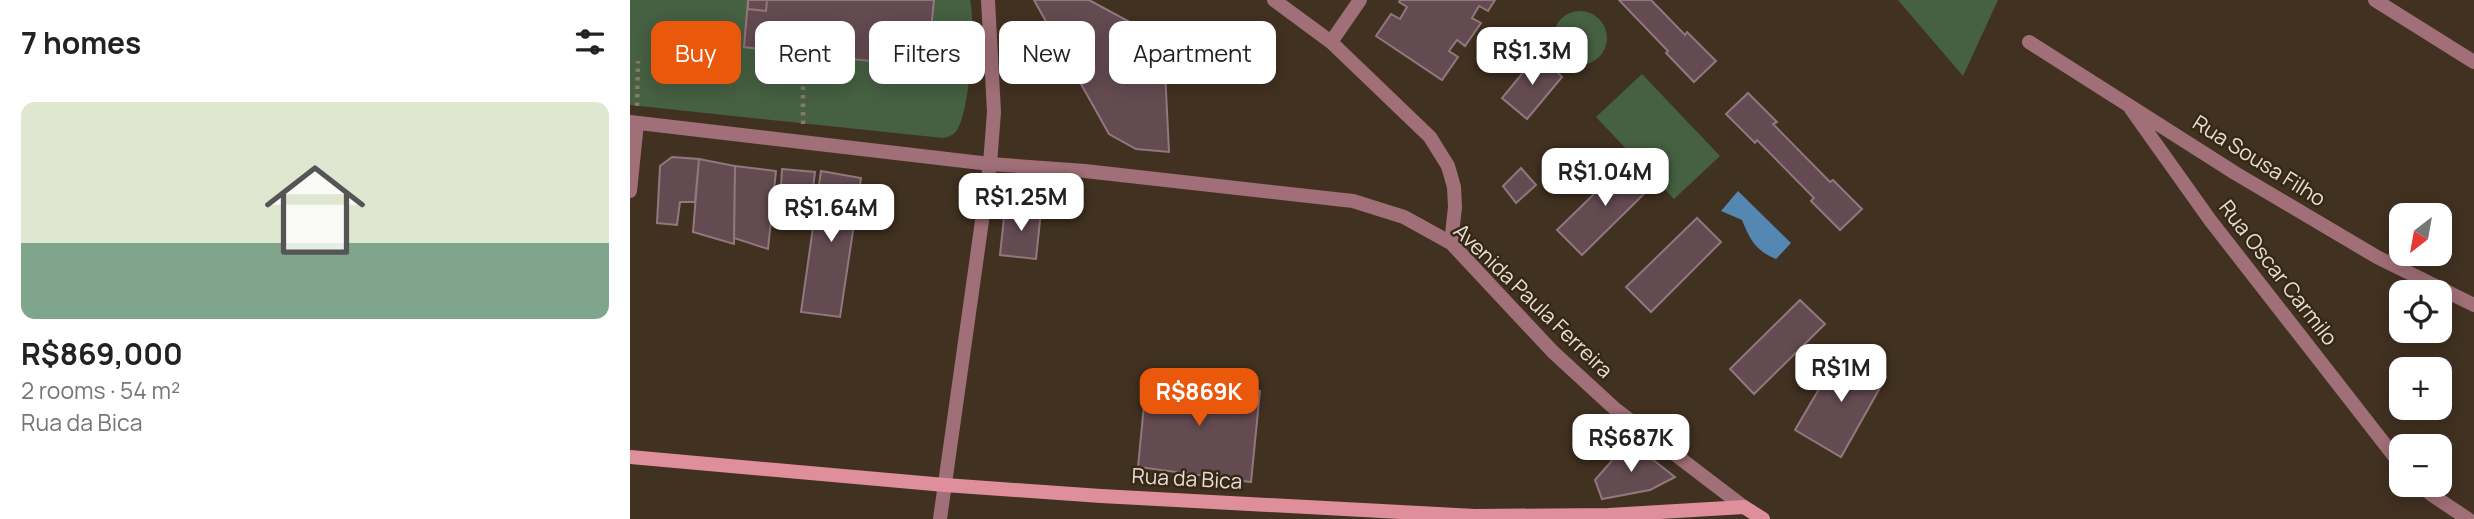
<!DOCTYPE html>
<meta charset="utf-8">
<style>
:root{--surface:#fff;--page:#f2f2f2;--text:#222;--muted:#767676;--line:#e0e0e0;--accent:#ea580c}
body{margin:0;font-family:Manrope,sans-serif;background:var(--page);color:var(--text);height:100vh;display:flex;flex-direction:column;font-size:26px;white-space:nowrap}
*{box-sizing:border-box;margin:0}
p{font-size:23px;color:var(--muted)}
.icon{flex:none;width:38px;height:38px;fill:none;stroke:currentColor;stroke-width:2;stroke-linecap:round;stroke-linejoin:round}
.map{position:relative;flex:1;overflow:hidden}
.panel{display:flex;flex-direction:column;background:var(--surface);width:630px}
.panel>*{flex:none}
.top-card{position:absolute;left:21px;top:21px;width:665px;height:63px;display:flex;gap:14px}
.needle{width:46px;rotate:211deg}
.controls{position:absolute;left:1759px;top:203px;display:grid;gap:14px}
.controls a{display:grid;place-items:center;width:63px;height:63px;border-radius:14px;background:var(--surface);box-shadow:0 4px 18px #0003;font-size:35px}
.price{position:absolute;translate:-50% -60px;padding:0 16px;border-radius:14px;background:#fff;color:#222;font-size:23px;line-height:46px;filter:drop-shadow(0 2px 4px #0008)}
.price::after{content:'';position:absolute;left:50%;top:42px;width:21px;height:16px;margin-left:-10px;background:inherit;clip-path:polygon(0 0,100% 0,50% 100%)}
.price.current{background:var(--accent);color:#fff}
ul{padding:0;list-style:none}
li{display:grid;align-content:center;gap:14px;height:371px;padding:0 21px}
li+li{border-top:2px solid var(--line)}
li span{display:grid;place-items:center;height:217px;border-radius:14px;color:#555}
li>.icon{margin-inline-start:auto}
span .icon{width:126px;height:126px;fill:#fffc;stroke-width:1}
li b{font-size:30px}
h2{display:flex;justify-content:space-between;align-items:center;height:84px;padding:0 21px;font-size:30px}
.chip{padding:0 24px;border-radius:14px;background:var(--surface);box-shadow:0 4px 18px #0003;font-size:24px;line-height:63px}
.chip.current{background:var(--accent);color:#fff}
main{display:flex;flex:1;min-height:0}
.map>svg:first-child{display:block}
.green{fill:#466042}
.water{fill:#5487b1}
.building{fill:#644b52;stroke:#92777e;stroke-width:2}
.lines{fill:none;stroke-linecap:round;stroke-linejoin:round}
.path{stroke:#86786a;stroke-width:4.5;stroke-dasharray:3.5 5;stroke-linecap:butt}
.minor{stroke:#a16f77;stroke-width:14}
.tertiary{stroke:#a16f77;stroke-width:14}
.secondary{stroke:#df8f9c;stroke-width:14}
.labels{text-anchor:middle;stroke-width:5;stroke-linejoin:round;paint-order:stroke}
.street-label{font-size:21px;fill:#e8ded4;stroke:#362717}
</style>
<main>
<section class="panel">
<h2>7 homes<svg class="icon" aria-label="filters" viewBox="0 0 24 24"><path d="M4 7h16M4 17h16"/><circle cx="9" cy="7" r="2"/><circle cx="15" cy="17" r="2"/></svg></h2>
<ul>
<li><span style="background:linear-gradient(#dfe7d0 65%,#7fa58c 0)"><svg class="icon" aria-label="home" viewBox="0 0 24 24"><path d="M3 11l9-7 9 7M6 9v11h12V9"/></svg></span><div><b>R$869,000</b><p>2 rooms · 54 m²</p><p>Rua da Bica</p></div></li>
</ul>
</section>
<div class="map">
<svg width="1844" height="519" viewBox="0 0 1844 519">
<rect width="100%" height="100%" fill="#413121"/>
<path class="green" d="M 0,0 L 340,0 C 346,23 340,110 327,130 C 324,135 319,137 313,138 L 0,105 Z
M 1268,0 L 1368,0 L 1333,76 Z
M923 38a27 27 0 1 1 54 0a27 27 0 1 1-54 0Z
M 1012,74 L 1090,156 L 1044,199 L 966,117 Z"/>
<path class="water" d="M 1108,191 L 1161,243 L 1146,259 C 1126,251 1120,240 1112,220 L 1091,211 Z"/>
<path class="building" d="M 118,0 L 304,0 L 297,67 L 184,55 L 183,68 L 163,66 L 164,53 L 114,47 Z
M 118,0 L 137,0 L 136,11 L 118,9 Z
M 404,0 L 459,0 L 511,28 L 535,70 L 539,152 L 506,149 L 479,134 Z
M 770,0 L 865,0 L 858,11 L 849,6 L 842,18 L 851,23 L 835,46 L 827,40 L 819,51 L 828,57 L 812,80 L 746,36 L 761,14 L 770,19 L 777,7 L 769,2 Z
M 989,0 L 1021,0 L 1055,35 L 1057,32 L 1086,61 L 1064,82 L 1036,53 L 1038,51 Z
M 909,53 L 932,77 L 897,119 L 872,98 Z
M 1118,93 L 1147,122 L 1143,124 L 1200,182 L 1203,180 L 1232,209 L 1210,230 L 1181,201 L 1184,198 L 1127,140 L 1125,143 L 1096,114 Z
M 42,157 L 69,159 L 65,202 L 50,202 L 47,225 L 27,223 L 30,166 Z
M 69,159 L 105,166 L 104,244 L 63,232 Z
M 998,161 L 1022,186 L 952,255 L 927,230 Z
M 105,166 L 146,171 L 138,249 L 104,238 Z
M 891,168 L 906,185 L 886,203 L 873,186 Z
M 152,169 L 185,172 L 178,228 L 149,221 Z
M 191,171 L 231,178 L 210,317 L 171,312 Z
M 375,208 L 411,211 L 406,259 L 370,255 Z
M 1067,218 L 1091,242 L 1021,312 L 996,287 Z
M 1170,300 L 1195,324 L 1124,394 L 1100,369 Z
M 1212,350 L 1256,377 L 1211,457 L 1165,430 Z
M 517,374 L 630,391 L 621,482 L 508,467 Z
M 999,441 L 1045,477 L 1020,490 L 972,499 L 965,480 Z"/>
<g class="lines">
<path class="path" d="M 7,106 L 8,61
M 173,124 L 173,79"/>
<path class="minor" d="M 644,0 L 701,42 L 800,137 L 818,166 L 824,187 L 825,207 L 821,243
M 1745,0 L 1844,62
M 701,42 L 730,0
M 1399,42 L 1605,173 L 1747,257 L 1844,305
M 1501,109 L 1580,220 L 1771,465
M 0,191 L 7,123
M 1791,485 L 1802,495 L 1838,519
M 310,519 L 360,164 L 364,112 L 358,0"/>
<path class="tertiary" d="M 0,122 L 360,164 L 455,171 L 723,201 L 774,217 L 821,243 L 923,352 L 984,408 L 1114,507"/>
<path class="secondary" d="M 0,457 L 315,485 L 471,496 L 845,516 L 979,515 L 1114,507 L 1133,519"/>
</g>
<g class="labels">
<g class="street-label">
<text transform="translate(1629 161) rotate(32)" y="7">Rua Sousa Filho</text>
<text transform="translate(1648 273) rotate(52)" y="7">Rua Oscar Carmilo</text>
<text transform="translate(903 301) rotate(44)" y="7">Avenida Paula Ferreira</text>
<text transform="translate(557 479) rotate(3)" y="7">Rua da Bica</text>
</g>
</g>
</svg>
<div class="controls">
<a><svg class="needle" viewBox="-14 -14 28 28"><path d="M0-13l5 13h-10z" fill="#e53935"/><path d="M0 13l5-13h-10z" fill="#767676"/></svg></a>
<a><svg class="icon" aria-label="locate" viewBox="0 0 24 24"><circle cx="12" cy="12" r="6"/><path d="M12 2v4M12 18v4M2 12h4M18 12h4"/></svg></a>
<a>+</a>
<a>−</a>
</div>
<b class="price" style="left:902px;top:87px">R$1.3M</b>
<b class="price" style="left:975px;top:208px">R$1.04M</b>
<b class="price" style="left:391px;top:233px">R$1.25M</b>
<b class="price" style="left:201px;top:244px">R$1.64M</b>
<b class="price" style="left:1211px;top:404px">R$1M</b>
<b class="price current" style="left:569px;top:428px">R$869K</b>
<b class="price" style="left:1001px;top:474px">R$687K</b>
<div class="top-card">
<a class="chip current">Buy</a>
<a class="chip">Rent</a>
<a class="chip">Filters</a>
<a class="chip">New</a>
<a class="chip">Apartment</a>
</div>
</div>
</main>
